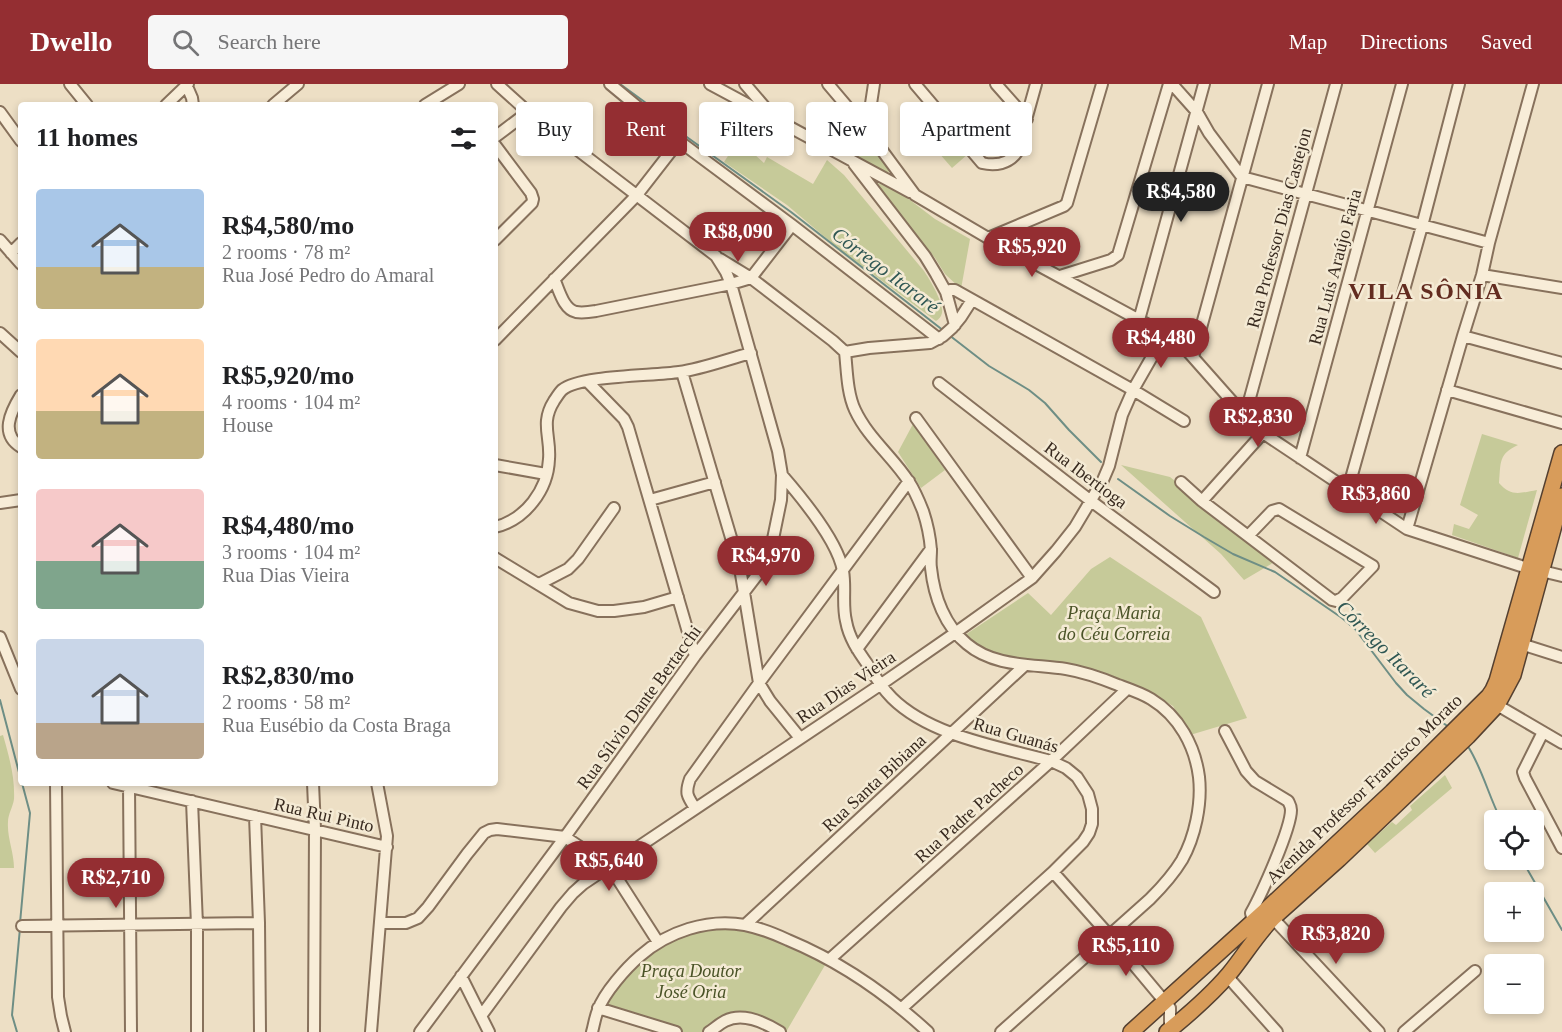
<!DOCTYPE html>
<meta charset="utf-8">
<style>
:root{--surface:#fff;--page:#f6f6f6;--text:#202124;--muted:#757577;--accent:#942e32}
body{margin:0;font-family:"Times New Roman",serif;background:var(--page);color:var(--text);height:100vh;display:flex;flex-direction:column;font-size:22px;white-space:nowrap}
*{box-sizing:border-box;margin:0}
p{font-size:20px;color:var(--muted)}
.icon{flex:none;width:33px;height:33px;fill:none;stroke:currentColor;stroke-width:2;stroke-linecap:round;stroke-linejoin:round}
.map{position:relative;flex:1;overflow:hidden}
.drawer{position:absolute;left:18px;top:18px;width:480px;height:684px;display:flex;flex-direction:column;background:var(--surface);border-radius:6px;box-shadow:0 3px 9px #0003}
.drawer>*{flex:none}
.banner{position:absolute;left:516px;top:18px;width:570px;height:54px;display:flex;gap:12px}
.tools{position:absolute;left:1484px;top:726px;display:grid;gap:12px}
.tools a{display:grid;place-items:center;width:60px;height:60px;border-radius:6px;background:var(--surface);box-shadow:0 3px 9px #0003;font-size:30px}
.price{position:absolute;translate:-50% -51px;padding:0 14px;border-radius:21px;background:var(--accent);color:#fff;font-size:20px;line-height:39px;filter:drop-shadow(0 2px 3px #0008)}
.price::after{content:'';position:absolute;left:50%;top:36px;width:18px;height:14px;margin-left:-9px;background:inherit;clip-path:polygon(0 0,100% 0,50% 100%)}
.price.selected{background:#222;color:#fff}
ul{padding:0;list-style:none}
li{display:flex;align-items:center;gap:18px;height:150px;padding:0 18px}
li span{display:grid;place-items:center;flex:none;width:168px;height:120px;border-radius:6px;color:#555}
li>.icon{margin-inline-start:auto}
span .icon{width:72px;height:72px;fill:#fffc;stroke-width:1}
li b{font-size:26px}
h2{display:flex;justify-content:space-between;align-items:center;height:72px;padding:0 18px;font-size:26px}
.pill{padding:0 21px;border-radius:6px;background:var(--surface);box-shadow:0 3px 9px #0003;font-size:21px;line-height:54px}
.pill.selected{background:var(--accent);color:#fff}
header{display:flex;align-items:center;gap:36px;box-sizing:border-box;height:84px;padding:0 30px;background:var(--accent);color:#fff}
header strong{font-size:28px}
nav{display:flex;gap:33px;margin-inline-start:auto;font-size:21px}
.search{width:420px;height:54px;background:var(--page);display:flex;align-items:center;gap:15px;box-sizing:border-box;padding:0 21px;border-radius:6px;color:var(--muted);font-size:22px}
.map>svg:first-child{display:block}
.green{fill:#c6ca99}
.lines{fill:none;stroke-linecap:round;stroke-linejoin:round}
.stream{stroke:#6e8e85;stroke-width:2}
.minor-casing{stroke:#87715c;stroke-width:14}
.highway-casing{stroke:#554030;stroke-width:18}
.minor{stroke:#f8edd8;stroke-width:10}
.highway{stroke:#d89c5a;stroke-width:15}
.labels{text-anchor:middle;stroke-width:5;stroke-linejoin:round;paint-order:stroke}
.street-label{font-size:18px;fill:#382a1f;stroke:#f4ead4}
.park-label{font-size:18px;font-style:italic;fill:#4a5327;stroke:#f4ead4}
.water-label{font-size:20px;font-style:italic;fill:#2f5753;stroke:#f4ead4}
.district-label{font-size:24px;font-weight:bold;letter-spacing:1.5px;fill:#632c20;stroke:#f4ead4}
</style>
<header>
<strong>Dwello</strong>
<div class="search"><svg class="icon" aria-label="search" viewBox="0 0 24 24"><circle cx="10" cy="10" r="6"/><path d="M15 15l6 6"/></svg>Search here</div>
<nav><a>Map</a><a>Directions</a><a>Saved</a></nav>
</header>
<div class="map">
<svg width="1562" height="948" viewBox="0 0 1562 948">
<rect width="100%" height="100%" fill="#eddfc5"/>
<path class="green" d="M 947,47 L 968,70 L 952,84 L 931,60 Z
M 861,50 L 889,82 L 890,87 L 883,90 L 880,86 L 840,65 L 846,57 Z
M 737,58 L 743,60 L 764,79 L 767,73 L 813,100 L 827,76 L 844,91 L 924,187 C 930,196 944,219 942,229 C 941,233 939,235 936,237 L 839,165 L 787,121 L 724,78 Z
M 869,95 L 902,110 L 935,135 L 970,155 L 961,205 L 945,190 L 935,174 Z
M 913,340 L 945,386 L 921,404 L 898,368 Z
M 1482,350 L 1518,361 C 1498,370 1501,379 1499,399 C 1511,413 1520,409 1537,406 L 1518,474 L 1452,451 L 1454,440 L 1469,445 L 1478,431 L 1460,421 Z
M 1121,381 L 1170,393 L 1276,477 L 1244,496 L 1221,470 Z
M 1110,473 L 1201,533 L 1247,634 L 1190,651 L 1173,622 L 1143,605 L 1106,592 L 1033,578 L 984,568 L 965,551 L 1028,509 L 1051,531 L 1091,485 Z
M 3,651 C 9,672 15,693 14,715 C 13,723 8,730 8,738 C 7,754 14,768 14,784 L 0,784 L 0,652 Z
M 1445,691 L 1452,704 L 1375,769 L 1367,760 L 1392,738 L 1396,741 L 1412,726 L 1410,722 Z
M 744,842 L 828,876 L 786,948 L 781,948 L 734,933 L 705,948 L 677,948 L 599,925 L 633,879 L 683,847 Z"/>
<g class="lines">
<path class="stream" d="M 620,0 L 657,27 L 684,51 L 791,128 L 944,247
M 949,251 L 989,282 L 1029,306 L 1045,319 L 1069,346 L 1101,378
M 1118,395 L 1170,432 L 1204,453 L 1233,470 L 1275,488 L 1342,534 L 1355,545 L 1396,599 L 1407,611 L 1424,625 L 1450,644
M 0,616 L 21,696
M 1469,664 C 1483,687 1489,713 1501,736
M 1522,776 L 1562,846
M 20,839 L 30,729 L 22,699
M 17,948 L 12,931 L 20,844"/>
<g class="minor-casing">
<path id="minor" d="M 70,0 L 87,21
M 186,0 L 192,14 L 193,21
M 610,0 L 679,57 L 792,141 L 939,255
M 710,0 L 910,108
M 745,0 L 769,28
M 828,0 L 867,46 L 915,111 L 988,154 L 1165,250 L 1183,262 L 1245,332 L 1263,349 L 1407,445 L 1521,482 L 1562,492
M 915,0 L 982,79 C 995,82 1009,80 1017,68 L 1036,0
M 996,0 L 1027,35
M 1172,0 L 1197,28 L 1209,49 L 1242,93 L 1489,159
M 166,21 L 188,0
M 273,21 L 298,0
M 425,21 L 459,0
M 0,28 L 21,57
M 867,46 L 874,0
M 495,53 L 528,28
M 495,61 L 531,109 L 533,115 L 532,119 L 495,156
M 854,80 L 925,172 L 936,190 L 946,208 L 955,241
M 988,154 L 1064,122 L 1067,119 L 1102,0
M 0,156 L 21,180
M 11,169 L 21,159
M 720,175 L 751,194 L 833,257 L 845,268
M 1482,191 L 1562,204
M 1060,192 L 1111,176 L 1118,171 L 1169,0
M 751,194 L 792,141
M 554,195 C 559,205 563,225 576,228 C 582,229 590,228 596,227 L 731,200 L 751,194
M 946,208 L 950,206 L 955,206 L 1133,306 L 1184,337
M 1139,236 L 1204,0
M 0,249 L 21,268
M 1463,252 L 1562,279
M 495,256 L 637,111 L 679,57
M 845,268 C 847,286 847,309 855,326 C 868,354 893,373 909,398 C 915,407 919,417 923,427 C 927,439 930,453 931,466 C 931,472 930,478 931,484 C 934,513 945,542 967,560 C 994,583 1032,580 1066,585 C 1084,588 1101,594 1118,601 C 1129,605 1141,609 1151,615 C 1179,632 1195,662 1199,693 C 1202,720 1195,753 1182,776 C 1173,791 1162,803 1150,815 L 1001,948
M 845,268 L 869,264 L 930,259 L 943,252 L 952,244 L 961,233 L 970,219 L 974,217
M 1193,273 L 1268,0
M 682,288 L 740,484 L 759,599 L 770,617 L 800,654
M 587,297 L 624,335 L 628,343 L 695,572
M 939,299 L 1091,417 L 1214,508
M 1447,306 L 1562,339
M 21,311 C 10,329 0,350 21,363
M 1245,332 L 1336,0
M 916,334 L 1032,494
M 1300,374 L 1402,0
M 495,381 L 546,390
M 782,391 C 802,414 838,458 843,487 C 846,503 842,521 846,537 C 849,554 858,567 868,581 C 875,593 882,604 892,614 C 930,652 1000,663 1051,677 L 1066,684 L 1077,693 L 1088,710 L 1092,725 L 1092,740 L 1089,749 L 1083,758 L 1053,788 L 902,924
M 1181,398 L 1202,417 L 1332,516 L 1336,517 L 1342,514 L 1373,482 L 1279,425 L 1272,427 L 1248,452
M 1348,405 L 1422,142 L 1459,0
M 650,416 L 715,398
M 1202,417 L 1263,349
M 0,419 L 21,416
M 495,443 C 525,436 548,406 549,375 C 551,353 540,339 554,317 C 556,314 559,309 562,306 C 580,291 653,292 679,288 C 702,285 728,275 751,269
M 1407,445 L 1463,252 L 1482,191 L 1489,159 L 1533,0
M 495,474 L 569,519 L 598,527 L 614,527 L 644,523 L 678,513
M 539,500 L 568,485 L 578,475 L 614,424
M 0,553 L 21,605
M 1521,560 L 1562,573
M 857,565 L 931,465
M 1497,621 L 1562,659
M 1225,647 L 1246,687 L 1255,697 L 1288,717 C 1290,721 1291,722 1291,726 C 1291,745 1261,811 1251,829 L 1253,838
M 1543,648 L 1523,688 L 1525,694 L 1562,764
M 56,699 L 58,913 L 61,932 L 65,948
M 113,699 L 387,763
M 313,699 L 315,745 L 314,948
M 129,702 L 131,948
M 192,717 L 197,841 L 197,948
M 695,724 C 687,712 685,709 690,695 L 759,599 L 909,397
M 255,732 L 259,839 L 260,948
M 1053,788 L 1109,851 L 1170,924 L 1170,946 L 1171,948
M 1269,830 L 1379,948
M 381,839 L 406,839 L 418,834 L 428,823 L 467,770 L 484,749 L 490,746 L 497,745 L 565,753 L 610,783 L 658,858
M 745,841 L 1025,581
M 22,842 L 259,839
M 830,875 L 1051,677 L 1127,605
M 461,892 L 489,948
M 1227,892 L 1277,948
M 598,924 L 676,948
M 481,932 L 561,823 L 573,809 L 583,800 L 880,601 L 955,549 L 1032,494 L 1056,467 L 1075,443 L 1103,396 L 1109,382 L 1122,331 L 1133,306 L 1165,250
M 371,948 L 387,752 L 377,699
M 420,948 L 565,753 L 695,572 L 758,490 L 773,455 L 781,416 L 782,391 L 778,367 L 731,200 L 726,188 L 716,172 L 528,28 L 497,0
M 592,948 C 594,941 595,933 598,926 C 604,909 626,884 640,872 C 667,848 708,834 745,841 C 760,844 775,850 788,856 C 841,878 887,910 928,948
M 709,948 C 714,945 719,940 725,937 C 743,928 764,938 780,948
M 1404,948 L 1475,887"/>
</g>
<g class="highway-casing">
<path id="highway" d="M 1131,948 L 1266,826 L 1392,708 L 1489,612 L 1493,606 L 1497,597 L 1562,369
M 1167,948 C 1188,931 1212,910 1229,890 C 1244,872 1256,851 1273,834 L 1339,775 L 1468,652 L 1497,621 L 1513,591 L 1562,412"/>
</g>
<use href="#minor" class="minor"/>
<use href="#highway" class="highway"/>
</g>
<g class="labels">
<g class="street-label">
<text transform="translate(1279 144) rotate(-75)" y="6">Rua Professor Dias Castejon</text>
<text transform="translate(1335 183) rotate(-75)" y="6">Rua Luís Araújo Faria</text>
<text transform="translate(1086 391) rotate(37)" y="6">Rua Ibertioga</text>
<text transform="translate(846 603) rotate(-34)" y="6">Rua Dias Vieira</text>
<text transform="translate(639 623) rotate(-54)" y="6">Rua Sílvio Dante Bertacchi</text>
<text transform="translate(1016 651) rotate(16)" y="6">Rua Guanás</text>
<text transform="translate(874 699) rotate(-43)" y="6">Rua Santa Bibiana</text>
<text transform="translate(1364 705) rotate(-44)" y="6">Avenida Professor Francisco Morato</text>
<text transform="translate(969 729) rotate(-42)" y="6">Rua Padre Pacheco</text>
<text transform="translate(324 731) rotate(13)" y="6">Rua Rui Pinto</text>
</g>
<g class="park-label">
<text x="1114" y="535">Praça Maria<tspan x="1114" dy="21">do Céu Correia</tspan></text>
<text x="691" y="893">Praça Doutor<tspan x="691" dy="21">José Oria</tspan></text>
</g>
<g class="water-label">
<text transform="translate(886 186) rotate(37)" y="7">Córrego Itararé</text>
<text transform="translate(1386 565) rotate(45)" y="7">Córrego Itararé</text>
</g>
<g class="district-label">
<text x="1426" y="215">VILA SÔNIA</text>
</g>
</g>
</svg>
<div class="tools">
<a><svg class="icon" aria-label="locate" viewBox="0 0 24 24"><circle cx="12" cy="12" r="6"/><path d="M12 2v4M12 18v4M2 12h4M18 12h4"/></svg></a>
<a>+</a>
<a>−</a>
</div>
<b class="price selected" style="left:1181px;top:139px">R$4,580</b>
<b class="price" style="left:738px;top:179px">R$8,090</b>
<b class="price" style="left:1032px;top:194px">R$5,920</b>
<b class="price" style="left:1161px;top:285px">R$4,480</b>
<b class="price" style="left:1258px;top:364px">R$2,830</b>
<b class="price" style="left:1376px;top:441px">R$3,860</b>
<b class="price" style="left:766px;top:503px">R$4,970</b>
<b class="price" style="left:609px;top:808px">R$5,640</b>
<b class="price" style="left:116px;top:825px">R$2,710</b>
<b class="price" style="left:1336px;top:881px">R$3,820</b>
<b class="price" style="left:1126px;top:893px">R$5,110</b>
<div class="banner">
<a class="pill">Buy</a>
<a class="pill selected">Rent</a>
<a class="pill">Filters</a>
<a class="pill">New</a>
<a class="pill">Apartment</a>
</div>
<section class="drawer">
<h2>11 homes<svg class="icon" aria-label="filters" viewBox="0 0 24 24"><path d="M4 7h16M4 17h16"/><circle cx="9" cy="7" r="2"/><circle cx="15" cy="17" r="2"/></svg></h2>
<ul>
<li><span style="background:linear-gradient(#a9c7e8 65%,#c2b280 0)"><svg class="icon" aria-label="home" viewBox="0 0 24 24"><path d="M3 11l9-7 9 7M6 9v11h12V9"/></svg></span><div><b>R$4,580/mo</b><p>2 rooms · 78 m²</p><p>Rua José Pedro do Amaral</p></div></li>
<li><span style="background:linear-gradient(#ffd9b3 60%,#c2b280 0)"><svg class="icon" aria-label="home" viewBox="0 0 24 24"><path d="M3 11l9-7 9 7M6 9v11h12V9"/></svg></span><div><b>R$5,920/mo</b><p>4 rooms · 104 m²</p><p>House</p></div></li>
<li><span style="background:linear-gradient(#f6c9c9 60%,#7fa58c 0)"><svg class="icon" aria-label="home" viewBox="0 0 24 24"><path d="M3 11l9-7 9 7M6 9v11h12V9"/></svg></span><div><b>R$4,480/mo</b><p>3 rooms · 104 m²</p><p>Rua Dias Vieira</p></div></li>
<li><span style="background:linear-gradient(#c9d6e8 70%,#b9a48a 0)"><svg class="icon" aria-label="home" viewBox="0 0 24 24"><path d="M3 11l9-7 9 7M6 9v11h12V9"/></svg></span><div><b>R$2,830/mo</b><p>2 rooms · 58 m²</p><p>Rua Eusébio da Costa Braga</p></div></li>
</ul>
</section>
</div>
